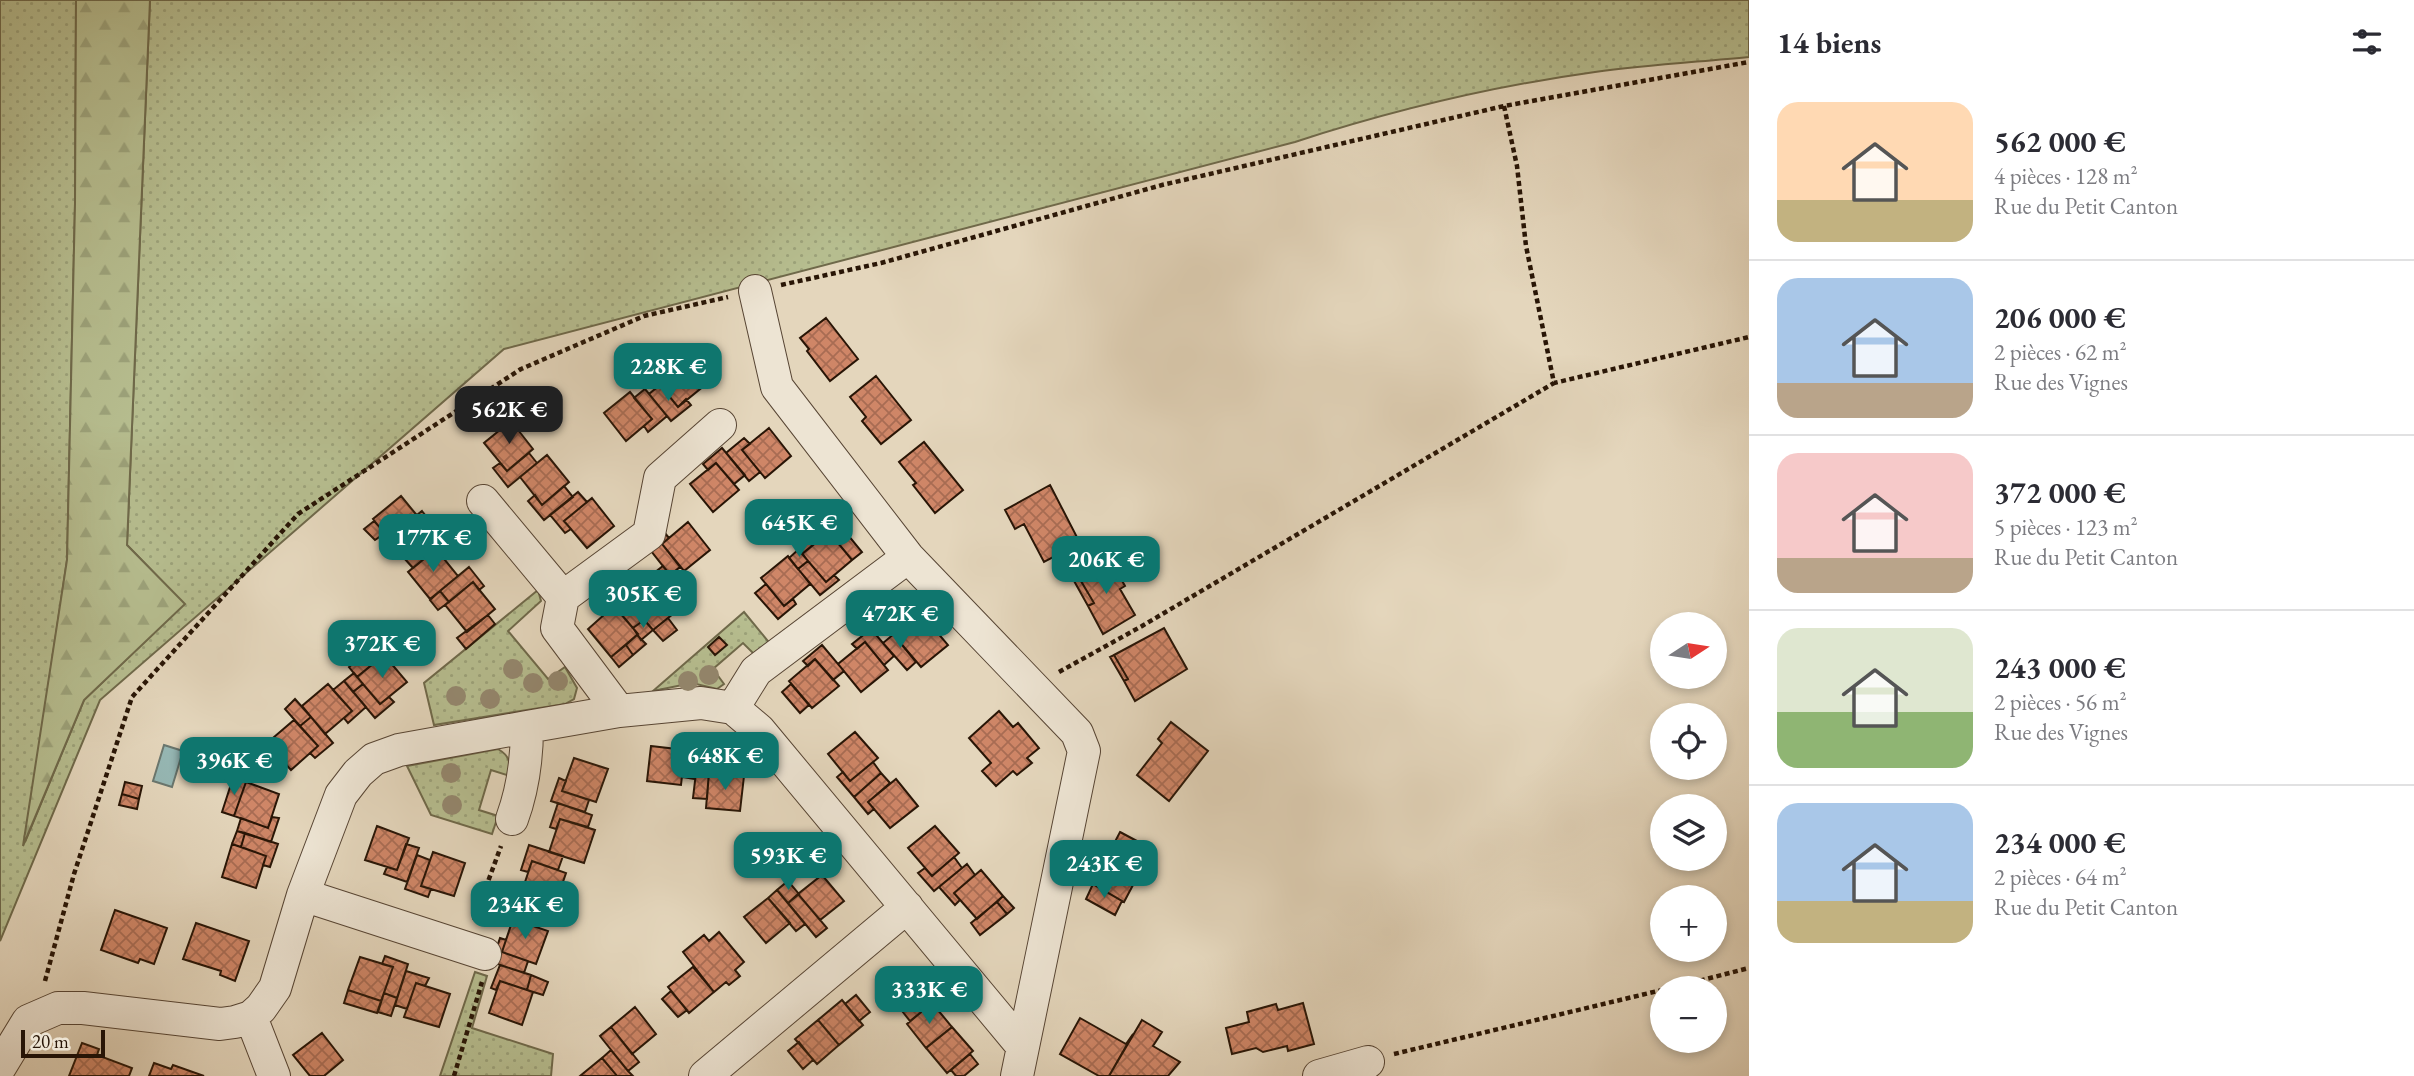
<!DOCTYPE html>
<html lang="fr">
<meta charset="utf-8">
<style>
:root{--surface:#fff;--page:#f7f7f7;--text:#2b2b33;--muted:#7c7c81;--line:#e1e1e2;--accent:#0f766e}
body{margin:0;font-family:"EB Garamond",serif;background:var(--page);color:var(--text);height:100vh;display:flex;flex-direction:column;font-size:26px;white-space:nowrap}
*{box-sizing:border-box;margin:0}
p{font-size:23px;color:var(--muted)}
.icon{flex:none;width:38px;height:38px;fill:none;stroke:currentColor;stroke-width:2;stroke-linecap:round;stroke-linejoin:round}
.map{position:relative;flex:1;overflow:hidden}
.drawer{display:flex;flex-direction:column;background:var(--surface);width:665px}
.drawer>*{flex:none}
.needle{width:46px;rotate:78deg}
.fabs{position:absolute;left:1650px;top:612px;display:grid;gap:14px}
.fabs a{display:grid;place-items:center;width:77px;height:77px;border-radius:50%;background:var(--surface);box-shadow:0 4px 10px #0003;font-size:35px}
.scale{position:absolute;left:21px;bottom:18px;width:84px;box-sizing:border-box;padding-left:7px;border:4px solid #281506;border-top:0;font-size:19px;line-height:24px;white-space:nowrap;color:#281506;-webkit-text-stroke:5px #ede4d3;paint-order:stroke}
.price{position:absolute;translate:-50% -60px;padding:0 16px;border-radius:14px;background:var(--accent);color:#fff;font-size:23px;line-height:46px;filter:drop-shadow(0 2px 4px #0008)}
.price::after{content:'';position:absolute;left:50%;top:42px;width:21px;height:16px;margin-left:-10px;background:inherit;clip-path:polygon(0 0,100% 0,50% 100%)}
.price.active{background:#222;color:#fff}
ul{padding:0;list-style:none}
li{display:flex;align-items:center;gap:21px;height:175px;padding:0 28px}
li+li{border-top:2px solid var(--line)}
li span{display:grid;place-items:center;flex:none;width:196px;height:140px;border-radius:21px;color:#555}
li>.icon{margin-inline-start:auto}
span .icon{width:84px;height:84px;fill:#fffc;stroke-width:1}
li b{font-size:30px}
h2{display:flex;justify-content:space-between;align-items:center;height:84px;padding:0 28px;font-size:30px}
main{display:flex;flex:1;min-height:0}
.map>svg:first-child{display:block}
.grass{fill:url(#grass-dots);stroke:#6f694a;stroke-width:2}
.forest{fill:url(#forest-firs);stroke:#6f694a;stroke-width:2}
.water{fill:#96b8b5;stroke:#6a776f;stroke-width:2}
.building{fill:url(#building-cross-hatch);stroke:#281506;stroke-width:2}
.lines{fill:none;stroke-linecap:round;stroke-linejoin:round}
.street-casing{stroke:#574534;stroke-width:34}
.path{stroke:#281506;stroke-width:4.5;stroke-dasharray:5 3.5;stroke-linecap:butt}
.street{stroke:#ede4d3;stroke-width:32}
.tree{fill:#94876e}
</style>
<main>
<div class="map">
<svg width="1749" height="1076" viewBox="0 0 1749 1076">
<defs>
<pattern id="grass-dots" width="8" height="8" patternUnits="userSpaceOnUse" patternTransform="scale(1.75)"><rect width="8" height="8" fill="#b6bd8f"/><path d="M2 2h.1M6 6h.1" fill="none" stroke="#9ca27a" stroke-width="1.8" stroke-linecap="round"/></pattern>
<pattern id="forest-firs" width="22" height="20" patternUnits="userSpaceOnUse" patternTransform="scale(1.75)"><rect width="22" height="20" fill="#b6bd8f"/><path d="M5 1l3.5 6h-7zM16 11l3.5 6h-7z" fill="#9ca27a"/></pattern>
<pattern id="building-cross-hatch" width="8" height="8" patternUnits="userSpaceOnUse" patternTransform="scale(1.75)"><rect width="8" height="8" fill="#cf8667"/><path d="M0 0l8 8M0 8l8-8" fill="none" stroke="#a86c53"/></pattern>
</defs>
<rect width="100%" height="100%" fill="#e4d6bc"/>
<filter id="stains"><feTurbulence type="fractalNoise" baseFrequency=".00286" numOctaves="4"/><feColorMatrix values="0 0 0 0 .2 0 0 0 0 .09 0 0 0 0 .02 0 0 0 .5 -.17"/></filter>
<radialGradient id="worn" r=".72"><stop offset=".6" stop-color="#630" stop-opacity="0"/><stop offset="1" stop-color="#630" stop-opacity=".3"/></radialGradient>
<path class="grass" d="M 0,0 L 76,0 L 75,204 L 67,560 L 25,842 L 84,700 L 184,604 L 127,545 L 150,0 L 1749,0 L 1749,57 C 1698,62 1646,65 1595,72 C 1494,86 1393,110 1295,142 L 504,349 L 100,700 L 0,941 Z
M 538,590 L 541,601 L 508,631 L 548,679 L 565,667 L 577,688 L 574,699 L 565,704 L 434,725 L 424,683 Z
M 744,612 L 772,646 L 757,657 L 743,643 L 713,669 L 724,684 L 717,689 L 692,683 L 653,691 Z
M 498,749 C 510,756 510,762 510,776 L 491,770 L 479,810 L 498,816 L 492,834 L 431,815 L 407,766 Z
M 475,972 L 487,976 L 472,1028 L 553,1054 L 551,1076 L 440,1076 Z"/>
<path class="forest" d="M 76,0 L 150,0 L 127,545 L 185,604 L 84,700 L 23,846 L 67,560 L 75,204 Z"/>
<path class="water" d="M 164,745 L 183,751 L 172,787 L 153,781 Z"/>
<path class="building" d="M 826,318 L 858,359 L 830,381 L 807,351 L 809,349 L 800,338 Z
M 682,357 L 705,385 L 678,407 L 655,379 Z
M 876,376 L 911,420 L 881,444 L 862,421 L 866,417 L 850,397 Z
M 660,385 L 678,407 L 686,399 L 691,405 L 671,421 L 649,394 Z
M 645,389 L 667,416 L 648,432 L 644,426 L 652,419 L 634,398 Z
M 630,392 L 652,419 L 626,441 L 604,413 Z
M 511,421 L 533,449 L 507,471 L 484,443 Z
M 769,428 L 791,456 L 765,478 L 742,450 Z
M 744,438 L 750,444 L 742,450 L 760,472 L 749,481 L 726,453 Z
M 924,442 L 963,490 L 935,513 L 913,485 L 916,483 L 899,462 Z
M 722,448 L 745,475 L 734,484 L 716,463 L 708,470 L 703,464 Z
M 529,453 L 537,463 L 508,487 L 493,468 L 500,463 L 507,471 Z
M 547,455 L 569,482 L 542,505 L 520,477 Z
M 716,463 L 739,490 L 713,512 L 690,484 Z
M 1050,485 L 1080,543 L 1044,562 L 1024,524 L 1015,529 L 1005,510 Z
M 564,486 L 573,497 L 544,520 L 528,501 L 535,495 L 542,505 Z
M 578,492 L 587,502 L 564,521 L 571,529 L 565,533 L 550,515 Z
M 401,496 L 424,524 L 396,548 L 373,519 Z
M 592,498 L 614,526 L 587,548 L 564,521 Z
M 422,511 L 437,530 L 410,553 L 401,543 L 424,524 L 417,515 Z
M 374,521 L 385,533 L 375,540 L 364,529 Z
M 820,521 L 829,532 L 802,554 L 793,543 Z
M 688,522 L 710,550 L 684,571 L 662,544 Z
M 843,529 L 862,552 L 852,560 L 833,537 Z
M 664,532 L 669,538 L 662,544 L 680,567 L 670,575 L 648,547 Z
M 829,532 L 852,560 L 826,582 L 802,554 Z
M 432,534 L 448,552 L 442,557 L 436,549 L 413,568 L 404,558 Z
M 436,549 L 458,576 L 430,599 L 408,572 Z
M 799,549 L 808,561 L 798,569 L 789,558 Z
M 788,556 L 810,584 L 784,606 L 761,578 Z
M 1109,558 L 1125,586 L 1120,589 L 1135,615 L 1103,634 L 1088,606 L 1094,603 L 1078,576 Z
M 808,561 L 826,582 L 834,575 L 839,580 L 820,595 L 798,569 Z
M 663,566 L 685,593 L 673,602 L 657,581 L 649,588 L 644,581 Z
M 469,567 L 484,586 L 479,590 L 473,582 L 449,602 L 440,591 Z
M 1078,576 L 1094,603 L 1088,606 L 1073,579 Z
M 657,581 L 679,609 L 653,630 L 630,603 Z
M 473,582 L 495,609 L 467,632 L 445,605 Z
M 766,584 L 784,606 L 793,599 L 796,604 L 778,619 L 755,593 Z
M 440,591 L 449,602 L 438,610 L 430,600 Z
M 621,592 L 644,620 L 633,628 L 614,606 L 606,613 L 602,607 Z
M 614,606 L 638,634 L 611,657 L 588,629 Z
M 488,615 L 495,624 L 466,649 L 457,638 Z
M 668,618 L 677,630 L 663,641 L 653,630 Z
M 925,618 L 948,645 L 921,667 L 898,640 Z
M 644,620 L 653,630 L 641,640 L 633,628 Z
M 901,628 L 906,633 L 898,640 L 916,662 L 907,670 L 883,643 Z
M 1164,628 L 1187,669 L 1135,701 L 1124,681 L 1128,679 L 1114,655 Z
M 871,629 L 894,656 L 884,665 L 865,642 L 857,649 L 852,644 Z
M 637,635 L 646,644 L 633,655 L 626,645 Z
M 719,637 L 727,645 L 715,655 L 708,647 Z
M 865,642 L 888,670 L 861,692 L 838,664 Z
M 374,645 L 384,655 L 357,677 L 349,667 Z
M 626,645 L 633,655 L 619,667 L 611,657 Z
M 822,645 L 844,671 L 833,680 L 815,659 L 808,666 L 803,661 Z
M 384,655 L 407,682 L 380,704 L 357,677 Z
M 1114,655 L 1128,679 L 1124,681 L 1110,657 Z
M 815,659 L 839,686 L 812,708 L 789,681 Z
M 354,673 L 363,684 L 353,692 L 344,681 Z
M 344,681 L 366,707 L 348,723 L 344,718 L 352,711 L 333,690 Z
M 328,684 L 352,711 L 325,734 L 302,706 Z
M 363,684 L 380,704 L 389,697 L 394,702 L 375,718 L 353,692 Z
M 791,684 L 809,705 L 800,713 L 782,692 Z
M 295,699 L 311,717 L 300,726 L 285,709 Z
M 999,711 L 1013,727 L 1018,723 L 1039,748 L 1027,758 L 1032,763 L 1017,775 L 1013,771 L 996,786 L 982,771 L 991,763 L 969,738 Z
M 311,717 L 333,743 L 315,758 L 310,753 L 318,746 L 300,726 Z
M 294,720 L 318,746 L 291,770 L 267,743 Z
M 1171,722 L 1208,751 L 1169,801 L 1137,775 L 1162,743 L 1158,739 Z
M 855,732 L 878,758 L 850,781 L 828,754 Z
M 677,742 L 700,745 L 695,779 L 682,777 L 685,750 L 676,749 Z
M 651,746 L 685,750 L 681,785 L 647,781 Z
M 574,758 L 608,769 L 596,802 L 562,791 Z
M 873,762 L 881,773 L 854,797 L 837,777 L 843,772 L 850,781 Z
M 697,764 L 722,767 L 721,773 L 709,772 L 707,799 L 693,798 Z
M 709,772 L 744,776 L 740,811 L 706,808 Z
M 881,773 L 890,783 L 868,802 L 874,809 L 868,814 L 854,797 Z
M 233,778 L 246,782 L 234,816 L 222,812 Z
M 559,778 L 566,781 L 562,791 L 589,800 L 585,812 L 551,801 Z
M 896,779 L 918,806 L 890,828 L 868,802 Z
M 125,782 L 142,786 L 139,799 L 122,794 Z
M 246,782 L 279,794 L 268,828 L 234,816 Z
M 122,794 L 139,799 L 137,809 L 119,805 Z
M 558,803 L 592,815 L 588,827 L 560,819 L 556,829 L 550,827 Z
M 272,817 L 279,818 L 271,842 L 237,831 L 241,818 L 268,828 Z
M 560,819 L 595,830 L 584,863 L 549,852 Z
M 377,826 L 409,838 L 397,870 L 365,860 Z
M 935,826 L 959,853 L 932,876 L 908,848 Z
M 237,831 L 245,833 L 241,847 L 232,844 Z
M 1120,832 L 1152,849 L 1124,902 L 1093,884 Z
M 245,833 L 278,844 L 270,867 L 263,865 L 266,856 L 241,847 Z
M 232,844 L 266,856 L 256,888 L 222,877 Z
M 406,844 L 419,848 L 407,882 L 384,874 L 387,867 L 397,870 Z
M 529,845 L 563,856 L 558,870 L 532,861 L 528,872 L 521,870 Z
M 433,852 L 465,863 L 454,896 L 421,886 Z
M 417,855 L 430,860 L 421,886 L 431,889 L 428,897 L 405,889 Z
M 954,857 L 962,868 L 934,891 L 918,873 L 925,868 L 932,876 Z
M 532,861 L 566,873 L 555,905 L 521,894 Z
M 967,864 L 975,875 L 954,893 L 960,900 L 955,905 L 939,887 Z
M 981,870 L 1003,896 L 977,919 L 954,893 Z
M 822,875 L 844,901 L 820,920 L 798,894 Z
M 788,881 L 799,894 L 788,903 L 777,890 Z
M 1093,884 L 1122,901 L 1115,915 L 1086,899 Z
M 777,890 L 805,924 L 796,931 L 768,898 Z
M 798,894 L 827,928 L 816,937 L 788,903 Z
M 1003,896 L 1014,908 L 1007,914 L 997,902 Z
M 768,898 L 790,923 L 766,943 L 744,917 Z
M 997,902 L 1007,914 L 980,935 L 971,923 Z
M 115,910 L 167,928 L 154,964 L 140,959 L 138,963 L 101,950 Z
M 513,919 L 548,931 L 536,964 L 502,952 Z
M 196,923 L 249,941 L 235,981 L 220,975 L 221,971 L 183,959 Z
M 719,932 L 744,962 L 735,970 L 740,976 L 729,985 L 726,982 L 714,992 L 683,952 L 704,935 L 709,941 Z
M 500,938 L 506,940 L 502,952 L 528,961 L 524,973 L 492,962 Z
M 385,956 L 408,964 L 397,998 L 384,993 L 393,967 L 382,964 Z
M 360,957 L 393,967 L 381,1001 L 348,990 Z
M 500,965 L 531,975 L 527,990 L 500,981 L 496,990 L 491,988 Z
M 693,967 L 714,992 L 689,1013 L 668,987 Z
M 406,971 L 429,978 L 425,986 L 416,983 L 407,1009 L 395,1005 Z
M 531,975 L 548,982 L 543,995 L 527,990 Z
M 500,981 L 533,992 L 522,1025 L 489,1013 Z
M 416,983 L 450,994 L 439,1027 L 404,1017 Z
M 348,990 L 381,1001 L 377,1013 L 344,1003 Z
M 671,991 L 687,1010 L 678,1017 L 662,999 Z
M 384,993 L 397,998 L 391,1016 L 378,1012 Z
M 856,995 L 870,1012 L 859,1021 L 845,1004 Z
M 920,996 L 929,1006 L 910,1021 L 902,1011 Z
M 842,1000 L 863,1025 L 839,1045 L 818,1020 Z
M 932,1003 L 952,1027 L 926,1048 L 907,1024 Z
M 1303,1003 L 1314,1044 L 1288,1051 L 1287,1046 L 1263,1052 L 1256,1048 L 1232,1054 L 1226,1028 L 1249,1022 L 1247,1012 L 1276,1004 L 1278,1010 Z
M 635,1007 L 656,1034 L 632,1054 L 611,1027 Z
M 1080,1018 L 1126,1044 L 1133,1034 L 1109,1076 L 1099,1076 L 1060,1054 Z
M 818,1020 L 839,1045 L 817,1064 L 795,1039 Z
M 1142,1020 L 1162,1032 L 1153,1046 L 1180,1062 L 1168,1076 L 1109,1076 Z
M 611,1027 L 639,1062 L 628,1071 L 600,1036 Z
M 952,1027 L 973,1051 L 947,1073 L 926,1048 Z
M 322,1033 L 343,1060 L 324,1076 L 310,1076 L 293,1055 Z
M 799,1042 L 813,1060 L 803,1069 L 788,1051 Z
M 82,1043 L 99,1049 L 97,1055 L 132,1068 L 129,1076 L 69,1076 Z
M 611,1050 L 628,1071 L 633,1076 L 617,1076 L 602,1058 Z
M 970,1054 L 978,1064 L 964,1076 L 956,1076 L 951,1070 Z
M 602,1058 L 617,1076 L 580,1076 Z
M 154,1063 L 171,1069 L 173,1065 L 204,1076 L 149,1076 Z"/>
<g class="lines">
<g class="street-casing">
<path id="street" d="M 755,291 L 777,387 L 908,557 L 1077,733 L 1084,751 L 1017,1076
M 483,501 L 563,597
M 733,708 L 756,671 L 908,557
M 619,711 L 557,628 L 563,597 L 649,534 L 660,478 L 720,425
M 512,819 C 523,789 527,759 527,727
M 303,895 L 485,954
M 251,1017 L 274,1076
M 0,1067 L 28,1021 L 58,1008 L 83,1008 L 220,1024 L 235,1022 L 251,1017 L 261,1008 L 275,988 L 303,895 L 341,795 L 358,773 L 374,759 L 399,750 L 527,727 L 619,711 L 701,703 L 733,708 L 759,730 L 1023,1047
M 705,1076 L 907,907
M 1319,1076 L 1368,1062"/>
</g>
<path class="path" d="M 1504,106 L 1517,166 L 1526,246 L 1554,383 L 1749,337
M 781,285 L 881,263 L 1162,185 L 1504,106 L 1749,62
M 1059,672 L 1142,626 L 1554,383
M 474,920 L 501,846
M 45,981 L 74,874 L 132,697 L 298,514 L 521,369 L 644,316 L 728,297
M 1667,989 L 1749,968
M 1394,1054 L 1662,990
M 454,1076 L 482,982"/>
<use href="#street" class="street"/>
</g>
<g class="tree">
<circle cx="513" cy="669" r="10"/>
<circle cx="709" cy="675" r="10"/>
<circle cx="558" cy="681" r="10"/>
<circle cx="688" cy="681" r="10"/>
<circle cx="533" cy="683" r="10"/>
<circle cx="456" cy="696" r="10"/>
<circle cx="490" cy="699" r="10"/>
<circle cx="451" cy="773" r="10"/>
<circle cx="452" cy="805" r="10"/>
</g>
<rect width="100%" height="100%" filter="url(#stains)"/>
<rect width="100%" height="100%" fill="url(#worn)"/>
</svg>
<div class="fabs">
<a><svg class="needle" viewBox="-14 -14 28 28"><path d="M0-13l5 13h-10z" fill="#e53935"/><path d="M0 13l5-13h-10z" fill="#7c7c81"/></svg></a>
<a><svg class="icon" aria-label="locate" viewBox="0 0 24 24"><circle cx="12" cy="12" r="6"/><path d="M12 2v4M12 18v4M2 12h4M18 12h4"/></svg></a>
<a><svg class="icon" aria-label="layers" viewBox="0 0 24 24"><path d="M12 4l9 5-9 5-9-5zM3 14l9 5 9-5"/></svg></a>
<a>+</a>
<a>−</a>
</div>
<div class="scale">20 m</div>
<b class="price" style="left:668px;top:403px">228K €</b>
<b class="price active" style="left:509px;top:446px">562K €</b>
<b class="price" style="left:799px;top:559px">645K €</b>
<b class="price" style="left:433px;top:574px">177K €</b>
<b class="price" style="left:1106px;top:596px">206K €</b>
<b class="price" style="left:643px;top:630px">305K €</b>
<b class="price" style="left:900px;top:650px">472K €</b>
<b class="price" style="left:382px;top:680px">372K €</b>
<b class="price" style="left:725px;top:792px">648K €</b>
<b class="price" style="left:234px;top:797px">396K €</b>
<b class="price" style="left:788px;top:892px">593K €</b>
<b class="price" style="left:1104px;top:900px">243K €</b>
<b class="price" style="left:525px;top:941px">234K €</b>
<b class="price" style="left:929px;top:1026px">333K €</b>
</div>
<section class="drawer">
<h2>14 biens<svg class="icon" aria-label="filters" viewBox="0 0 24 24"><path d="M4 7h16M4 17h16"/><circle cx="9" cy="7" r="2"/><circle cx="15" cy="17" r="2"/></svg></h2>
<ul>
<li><span style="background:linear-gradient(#ffd9b3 70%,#c2b280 0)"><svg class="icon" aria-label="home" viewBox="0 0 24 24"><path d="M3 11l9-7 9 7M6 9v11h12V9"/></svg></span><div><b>562 000 €</b><p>4 pièces · 128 m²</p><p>Rue du Petit Canton</p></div></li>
<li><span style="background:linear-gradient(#a9c7e8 75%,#b9a48a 0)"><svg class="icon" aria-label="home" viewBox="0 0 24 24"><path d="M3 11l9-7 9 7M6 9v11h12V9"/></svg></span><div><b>206 000 €</b><p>2 pièces · 62 m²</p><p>Rue des Vignes</p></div></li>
<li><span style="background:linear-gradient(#f6c9c9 75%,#b9a48a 0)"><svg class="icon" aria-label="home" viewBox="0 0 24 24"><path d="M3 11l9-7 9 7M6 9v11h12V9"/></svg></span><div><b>372 000 €</b><p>5 pièces · 123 m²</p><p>Rue du Petit Canton</p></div></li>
<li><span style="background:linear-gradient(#dfe7d0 60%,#8fb573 0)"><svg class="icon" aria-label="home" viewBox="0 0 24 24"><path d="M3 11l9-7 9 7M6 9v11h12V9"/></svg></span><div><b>243 000 €</b><p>2 pièces · 56 m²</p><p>Rue des Vignes</p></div></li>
<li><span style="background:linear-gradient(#a9c7e8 70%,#c2b280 0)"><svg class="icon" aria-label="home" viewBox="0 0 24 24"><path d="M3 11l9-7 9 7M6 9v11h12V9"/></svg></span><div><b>234 000 €</b><p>2 pièces · 64 m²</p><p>Rue du Petit Canton</p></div></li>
</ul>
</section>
</main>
